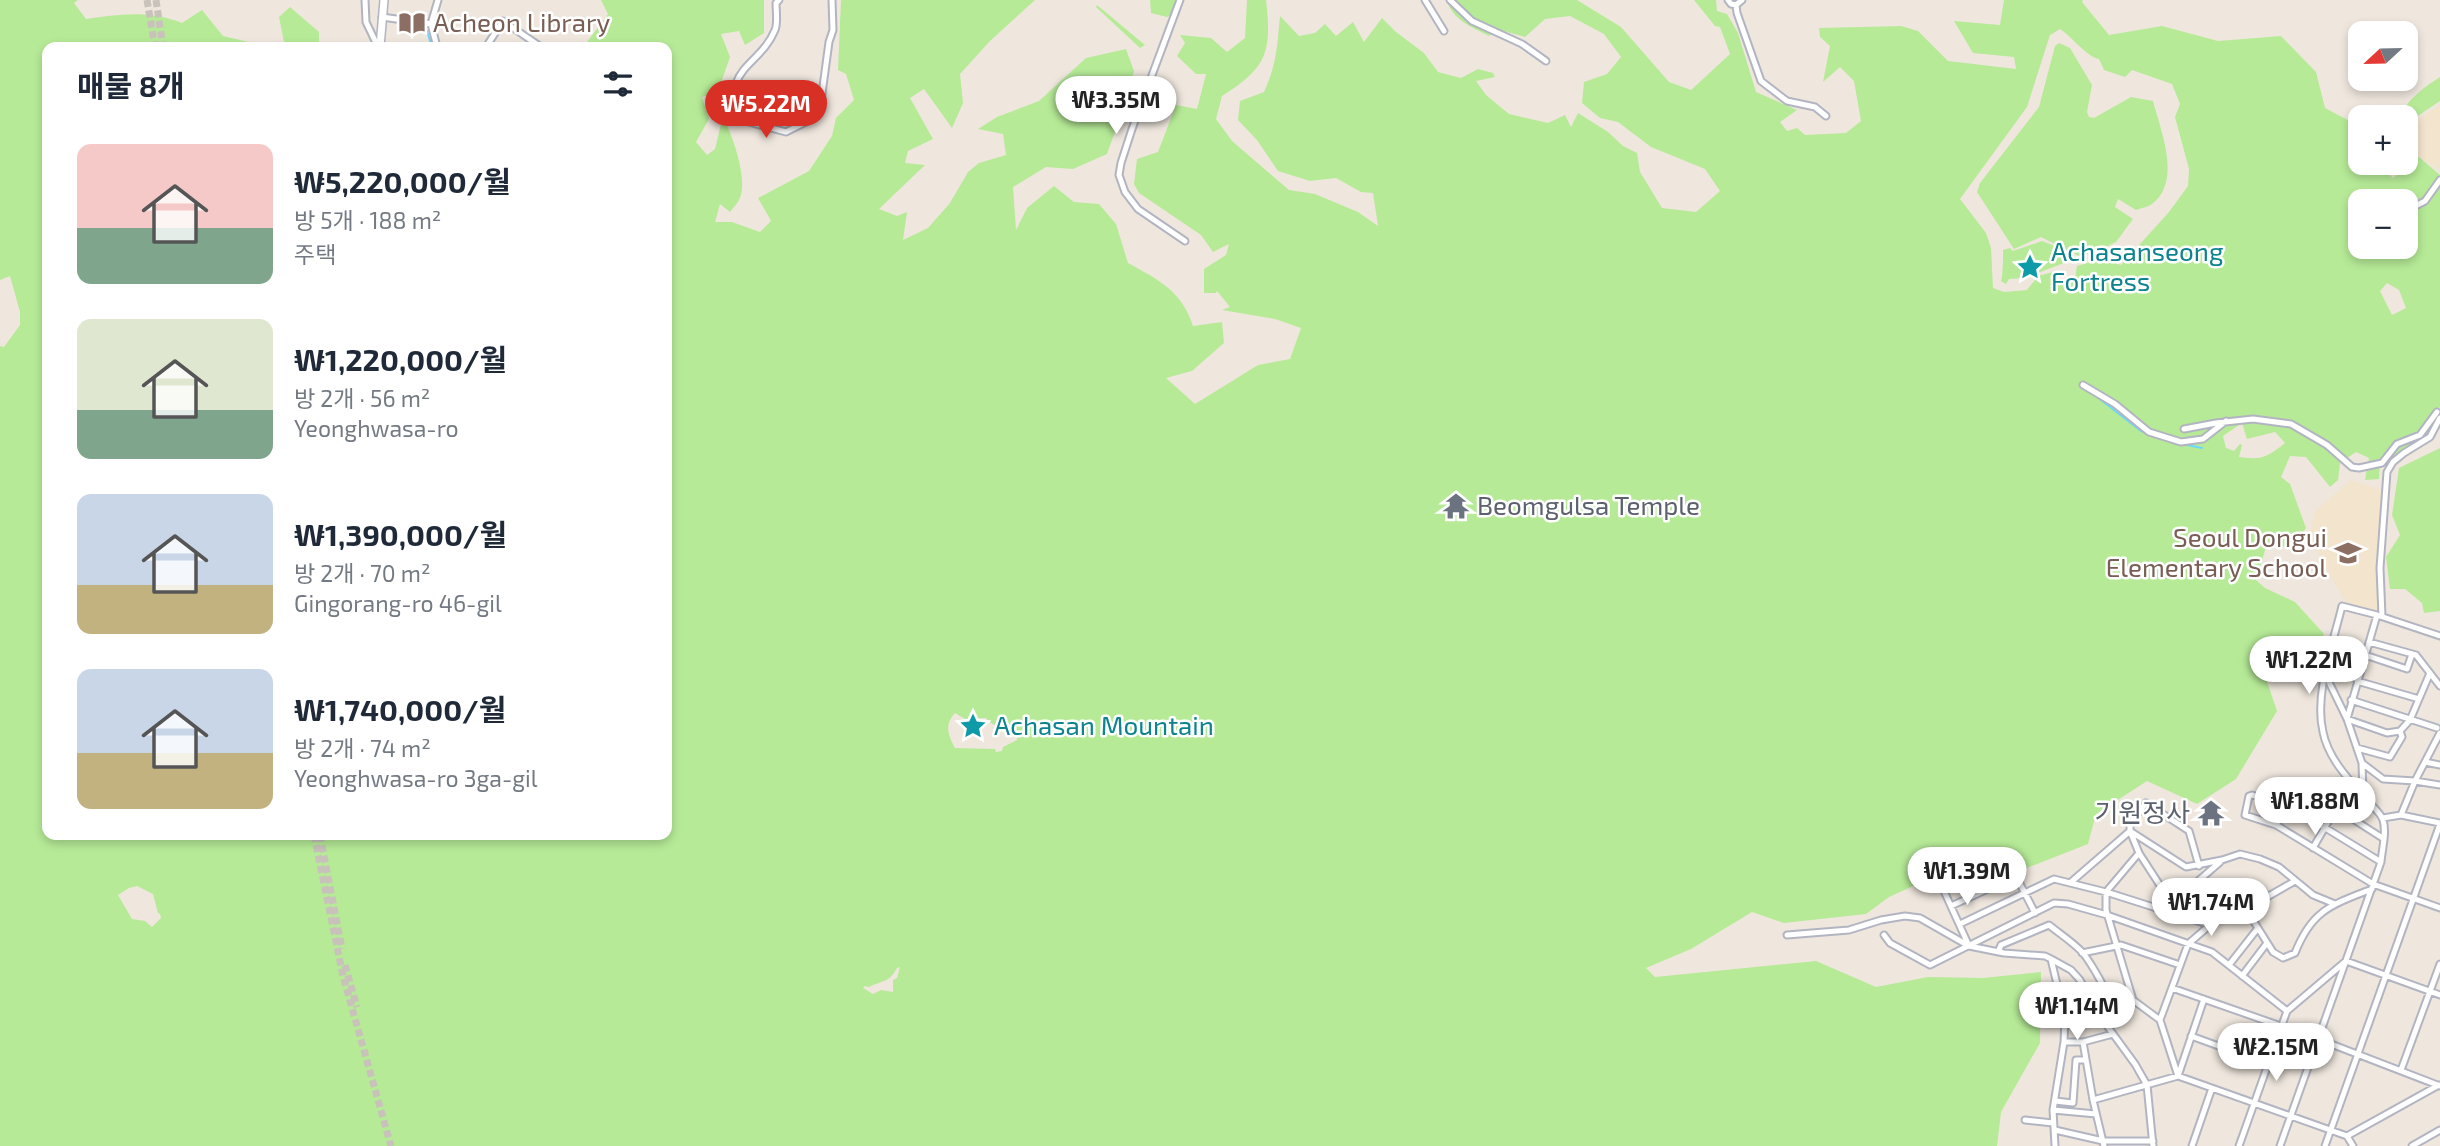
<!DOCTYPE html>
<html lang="ko">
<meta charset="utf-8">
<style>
:root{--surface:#fff;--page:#f6f6f7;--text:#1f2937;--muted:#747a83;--accent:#d93025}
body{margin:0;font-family:"Exo 2","Noto Sans KR",sans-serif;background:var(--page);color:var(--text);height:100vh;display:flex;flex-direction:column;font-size:26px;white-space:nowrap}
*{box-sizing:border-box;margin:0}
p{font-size:23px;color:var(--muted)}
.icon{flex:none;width:38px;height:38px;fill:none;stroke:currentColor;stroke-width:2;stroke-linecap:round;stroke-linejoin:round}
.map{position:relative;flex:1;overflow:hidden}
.sheet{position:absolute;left:42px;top:42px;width:630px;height:798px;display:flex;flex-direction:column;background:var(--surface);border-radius:14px;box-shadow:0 4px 10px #0003}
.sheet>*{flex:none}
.needle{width:46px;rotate:248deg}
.controls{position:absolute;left:2348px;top:21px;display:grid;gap:14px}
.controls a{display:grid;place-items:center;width:70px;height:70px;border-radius:14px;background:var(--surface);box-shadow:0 4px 10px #0003;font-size:35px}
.price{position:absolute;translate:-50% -60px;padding:0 16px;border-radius:24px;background:#fff;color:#222;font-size:23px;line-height:46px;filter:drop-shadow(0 2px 4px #0008)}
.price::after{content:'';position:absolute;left:50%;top:42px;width:21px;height:16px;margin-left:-10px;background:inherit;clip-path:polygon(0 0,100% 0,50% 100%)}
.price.selected{background:var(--accent);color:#fff}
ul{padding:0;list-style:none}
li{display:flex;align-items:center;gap:21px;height:175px;padding:0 35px}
li span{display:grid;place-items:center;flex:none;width:196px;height:140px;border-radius:14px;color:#555}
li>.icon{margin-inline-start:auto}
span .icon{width:84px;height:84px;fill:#fffc;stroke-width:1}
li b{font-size:30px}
h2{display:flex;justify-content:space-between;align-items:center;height:84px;padding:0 35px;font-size:30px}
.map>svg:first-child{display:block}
.education{fill:#f2e4cd}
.green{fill:#b6ea97;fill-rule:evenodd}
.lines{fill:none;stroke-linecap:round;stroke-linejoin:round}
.stream{stroke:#6ad8f9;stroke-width:2}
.secondary-tunnel{stroke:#c8c2bb;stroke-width:7;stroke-dasharray:7 3.5;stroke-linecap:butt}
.street-casing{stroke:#b2b5c1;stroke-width:9}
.secondary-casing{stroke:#b2b5c1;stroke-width:10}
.street{stroke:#fff;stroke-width:5}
.secondary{stroke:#fff;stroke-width:7}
.labels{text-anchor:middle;stroke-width:5;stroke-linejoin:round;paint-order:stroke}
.education-label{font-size:26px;fill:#785e54;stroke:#fff;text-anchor:start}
.culture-label{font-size:26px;fill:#0d838f;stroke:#fff;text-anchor:start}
.worship-label{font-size:26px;fill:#5b616d;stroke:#fff;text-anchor:start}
</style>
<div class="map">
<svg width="2440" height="1146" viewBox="0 0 2440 1146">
<rect width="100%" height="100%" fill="#efe7de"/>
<path class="education" d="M 2440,104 L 2440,170 L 2419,157 L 2394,177 L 2384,163 L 2406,163 L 2406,127 Z
M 2351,480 L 2384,491 L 2377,567 L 2379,611 L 2346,603 L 2309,538 L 2314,512 Z"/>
<path class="green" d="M 0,0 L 78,0 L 74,3 L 86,19 C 118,14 151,10 182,23 L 202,10 L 223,36 L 270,47 L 47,47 L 47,835 L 667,835 L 667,47 L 588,47 L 587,42 L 608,14 L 601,0 L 764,0 L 764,33 L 745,45 L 739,31 L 721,34 L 730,57 L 717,94 L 702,97 L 709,119 L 696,142 L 707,155 L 715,149 L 723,116 C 732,135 748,177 740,198 C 738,203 733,208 730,212 L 720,204 L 715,222 L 732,222 L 760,232 L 771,221 L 758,198 L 809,171 L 832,136 L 836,118 L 854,100 L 846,74 L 838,70 L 841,0 L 1035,0 L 990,41 L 960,74 L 963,103 L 952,128 L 924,89 L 910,98 L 933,139 L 908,151 L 905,163 L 925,165 L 879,209 L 897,216 L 907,212 L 903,240 L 928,228 L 950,203 L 968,172 L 979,163 L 1006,155 L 1003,134 L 978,129 L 997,117 L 1039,101 L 1086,58 L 1126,49 L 1134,71 L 1126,101 L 1107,154 L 1073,169 L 1046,167 L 1013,187 L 1016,230 L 1027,208 L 1054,186 L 1074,202 L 1099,204 L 1116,224 L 1128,263 C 1159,280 1182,291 1193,326 L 1222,322 L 1224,343 L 1192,371 L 1166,378 L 1195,404 L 1258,365 L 1290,359 L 1301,328 L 1275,319 L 1222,310 L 1230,307 L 1217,291 L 1216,293 L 1204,293 L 1204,269 L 1226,255 L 1229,244 L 1213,252 L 1201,235 L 1139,193 L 1134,184 L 1137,159 L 1158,152 L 1176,105 L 1197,109 L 1206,74 L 1196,74 L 1177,56 L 1185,43 L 1180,35 L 1211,38 L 1227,52 L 1245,38 L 1247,0 L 1266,0 C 1272,52 1267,68 1222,96 L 1216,119 L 1232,141 L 1289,190 L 1315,194 L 1358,212 L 1378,226 L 1373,193 L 1361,192 L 1336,178 L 1310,181 L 1278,171 L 1257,140 L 1238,120 L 1240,101 L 1264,92 C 1277,63 1277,47 1280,16 L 1299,36 L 1315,33 L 1325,24 L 1336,36 L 1353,22 L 1364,42 L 1382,18 L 1396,32 L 1424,53 L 1438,72 L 1461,78 L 1478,69 L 1493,73 L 1495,77 L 1476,81 L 1486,95 L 1509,114 L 1548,123 L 1565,115 L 1571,127 L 1578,113 L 1608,132 L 1623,146 L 1637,153 L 1640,172 L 1662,208 L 1696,212 L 1720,191 L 1705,169 L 1651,147 L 1618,122 L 1600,118 L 1582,103 L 1584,82 L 1607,74 L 1621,57 L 1604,34 L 1570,16 L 1545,19 L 1525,37 L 1497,29 L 1489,36 C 1472,27 1452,20 1447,0 L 1577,0 L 1621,27 L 1669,82 L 1691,90 L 1730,54 L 1720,27 L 1715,26 L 1694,0 L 1716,0 L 1717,11 L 1727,14 L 1738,33 L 1756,92 L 1797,110 L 1780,122 L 1787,131 L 1797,128 L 1805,135 L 1846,133 L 1861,121 L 1854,81 L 1840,67 L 1823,82 L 1830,46 L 1820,37 L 1819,28 L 1901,26 L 1918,31 L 1948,61 L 2016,69 L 2014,57 L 1973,53 L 1954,21 L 2000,25 L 2004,0 L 2083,0 L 2082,2 L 2109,35 L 2162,26 L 2218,41 L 2281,36 L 2316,72 L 2325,108 L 2361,127 L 2361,163 L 2382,163 L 2383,168 L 2393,178 L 2419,157 L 2440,175 L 2440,406 C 2437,414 2434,424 2428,431 C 2417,444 2399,458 2383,464 L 2380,459 L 2379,479 L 2365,480 L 2369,458 L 2356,452 L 2340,463 L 2338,480 L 2330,487 L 2306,457 L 2290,456 L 2281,477 L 2290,484 L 2306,528 L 2292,548 L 2267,544 L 2256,580 L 2265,588 L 2295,602 L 2324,634 L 2315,649 L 2267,640 L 2263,670 L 2277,711 L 2236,779 L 2197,804 L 2147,781 L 2096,814 L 2088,844 L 2024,869 L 1942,873 L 1889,897 L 1866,914 L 1784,923 L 1752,912 L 1691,949 L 1646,968 L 1655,977 L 1816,961 L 1876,987 L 1928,977 L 1983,978 L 2041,972 L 2040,1043 L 2001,1112 L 1997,1146 L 0,1146 L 0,346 L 4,347 L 20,325 L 20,312 L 10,276 L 0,280 ZM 2060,29 C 2072,37 2087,57 2099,59 L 2104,70 L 2125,77 L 2132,70 L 2172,84 L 2180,104 L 2175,117 L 2189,169 L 2188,186 L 2169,212 L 2121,265 L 2101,259 L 2077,266 L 2075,279 L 2056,281 L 2053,272 L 2038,276 L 2027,290 L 2004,292 L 1993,288 L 1991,248 L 1986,233 L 1960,199 L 2027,107 L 2050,35 ZM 2361,201 L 2406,201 L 2406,247 L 2361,247 ZM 2387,283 L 2399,290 L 2406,308 L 2392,315 L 2380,291 ZM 2242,423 L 2247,439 L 2275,432 L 2285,443 C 2266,458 2262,460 2239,457 L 2242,445 L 2240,444 L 2234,451 L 2226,448 L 2223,436 ZM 955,713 L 965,719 L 986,718 C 992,727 1003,727 1013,727 L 1017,735 L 1017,740 L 1003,747 L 1002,751 L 996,752 L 995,749 L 955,748 C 948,735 944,725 955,713 ZM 137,886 L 153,894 L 158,913 L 160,914 L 161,918 L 152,927 L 145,921 L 132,919 L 118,895 L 129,888 ZM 900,967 L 897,978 L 893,980 L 893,992 L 881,990 L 873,994 L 863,988 L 865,986 L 869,987 C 883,980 889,983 897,968 Z
M 1150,0 L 1177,0 L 1172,15 L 1167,17 L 1151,13 Z
M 1097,5 L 1145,45 L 1140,48 L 1096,7 Z
M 290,7 L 319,32 L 319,47 L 285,47 L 279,17 Z
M 2059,43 L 2070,48 L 2092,85 L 2087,112 L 2089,117 L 2094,118 L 2131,97 L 2153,101 C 2161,132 2182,181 2152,204 C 2148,207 2141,208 2136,210 L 2118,199 L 2115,207 L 2133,219 L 2116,242 L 2098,251 L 2079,256 L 2041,237 L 2014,249 L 1977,192 L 1980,183 L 2039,107 L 2055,46 Z
M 2440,77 L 2440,101 L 2406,124 L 2406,117 L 2399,117 C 2407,100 2424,87 2440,77 Z
M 2042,241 L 2063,249 L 2069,261 L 2025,278 L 2009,279 L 2006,284 L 2001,281 C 2003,277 2003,256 2003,250 L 2010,248 L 2013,251 Z
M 2440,448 L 2440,611 L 2424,613 L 2422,603 L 2405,589 L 2390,589 L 2386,557 L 2400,535 L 2392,515 L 2399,468 Z"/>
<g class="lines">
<path class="stream" d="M 427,31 L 432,47
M 2092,393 L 2141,431 L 2163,439
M 2182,444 L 2202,448"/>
<path class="secondary-tunnel" d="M 147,0 L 155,47
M 156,0 L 163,47
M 314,835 L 343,976 L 391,1146
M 320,835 L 342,949
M 345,965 L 357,1007"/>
<g class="street-casing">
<path id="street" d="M 365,0 L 366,22 L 378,47
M 779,0 L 776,3 C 776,11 778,23 775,30 C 760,67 719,68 741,120 L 786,132 L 808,121 L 821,101 L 829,42 L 833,30 L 832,0
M 1180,0 L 1132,129 L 1121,163 L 1119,175 L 1125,192 L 1138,209 L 1185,241
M 1425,0 L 1444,31
M 1450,0 L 1472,21 L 1522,44 L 1546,61
M 1728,0 L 1731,4 L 1736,5 L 1742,0
M 1736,5 L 1737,13 L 1761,81 L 1787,101 L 1815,107 L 1826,116
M 382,17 L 431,24
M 437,47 L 431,24 L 438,0
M 486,47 L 503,21 L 541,47
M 2406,211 L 2425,201 L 2440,180
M 2083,385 L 2115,404 L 2149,432 L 2181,442 L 2203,439 L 2226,421
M 2184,429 L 2216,423 L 2253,419 L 2291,424 L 2327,445 L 2352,467 L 2359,468 L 2382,463 L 2397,444 L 2420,435 L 2437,412
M 2377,615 L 2347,719 L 2387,733 L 2400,731 L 2410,720 L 2430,673
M 2382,616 L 2380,568 L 2387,472 L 2393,462 L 2404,453 L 2430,437 L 2440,418
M 2369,642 L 2416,655 L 2440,686
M 2365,655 L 2407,669 L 2412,654
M 2326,676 L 2347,719 L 2362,763 L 2363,795
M 2357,681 L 2419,699
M 2351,700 L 2437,728
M 2357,748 L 2390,757 L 2402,737 L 2400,731
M 2425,762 L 2440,765
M 2362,763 L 2383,779 L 2415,781 L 2440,785
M 2401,815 L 2415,781 L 2440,733
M 2383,818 L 2401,815 L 2440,823
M 2276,825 L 2300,785 L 2384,839
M 2130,831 L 2139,853 L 2163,890 L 2246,909 L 2273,952 L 2283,958 L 2295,953 C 2312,910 2331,905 2372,889
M 2130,831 L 2186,867 L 2222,860 L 2240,854 L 2260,859 L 2279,867 L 2313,895 L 2335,904
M 2130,831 L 2130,824 L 2146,803 L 2189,831 L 2199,866
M 2313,848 L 2336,808
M 2139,853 L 2106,892 L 2106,910 L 2133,1000 L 2160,1020 L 2178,1076
M 2381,862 L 2288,805 L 2252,795 L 2249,796 L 2245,815 L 2276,825 L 2373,884 L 2440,908
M 1939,880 L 1969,946
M 2070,883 L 2130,831
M 1943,888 L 1981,872 L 1988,888
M 2182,895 L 2220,862
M 1951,906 L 2016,876 L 2035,913
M 2246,909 L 2295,881
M 1960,924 L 2054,879 L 2106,892 L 2210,925
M 1787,935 L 1849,930 L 1881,920 L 1905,916 L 1920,918 L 1969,946 L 2004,953 L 2045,956 L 2051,959 L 2071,970 L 2080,980 L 2097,1012 L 2135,1064 L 2147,1085 L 2153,1146
M 1884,935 L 1890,943 L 1930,965 L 2054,903 L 2068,904 L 2107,915 L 2212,952 L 2287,1011
M 1998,952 L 2001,945 L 2049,925 C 2060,934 2074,943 2083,953 C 2093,966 2107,991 2112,1006
M 2082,953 L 2121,945 L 2180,965
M 2051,959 L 2065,1018 L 2064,1042 L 2053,1110 L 2055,1146
M 2229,965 L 2258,928
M 2242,976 L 2267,943
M 2172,988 L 2318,1039 L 2440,1086
M 2287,1011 L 2346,961 L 2440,995
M 2097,1012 L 2133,1000
M 2160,1020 L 2188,944 L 2232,906
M 2191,1036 L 2268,1064
M 2064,1042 L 2083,1042 L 2113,1034
M 2083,1042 L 2093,1100 L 2104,1146
M 2401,1070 L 2440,964
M 2178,1076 L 2204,999
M 2093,1100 L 2178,1076 L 2347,1136 L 2353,1146
M 2055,1101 L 2073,1103 L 2076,1060 L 2086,1060
M 2053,1110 L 2096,1114
M 2025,1120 L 2053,1123
M 2055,1130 L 2103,1141 L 2153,1141
M 2347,1136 L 2439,1085
M 2192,1146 L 2212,1088
M 2239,1146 L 2287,1011
M 2280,1146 L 2381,862 C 2382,849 2387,832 2383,820 C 2381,813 2371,805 2366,799 C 2349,780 2328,758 2323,732 C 2314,694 2333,644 2342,606 L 2377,615 L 2440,636
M 2325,1146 L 2440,824
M 2412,1146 L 2440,1130"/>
</g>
<g class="secondary-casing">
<path id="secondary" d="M 380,47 L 384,0"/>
</g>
<use href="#street" class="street"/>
<use href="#secondary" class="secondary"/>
</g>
<defs>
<g id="library-bare" transform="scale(2.1)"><path d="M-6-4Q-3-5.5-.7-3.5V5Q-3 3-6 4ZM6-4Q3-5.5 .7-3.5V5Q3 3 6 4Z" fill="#8d6e63" stroke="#fff" stroke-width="2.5" paint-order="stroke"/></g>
<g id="sight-bare" transform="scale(2.1)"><path d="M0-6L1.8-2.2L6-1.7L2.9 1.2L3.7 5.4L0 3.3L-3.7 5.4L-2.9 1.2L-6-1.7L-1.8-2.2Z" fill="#0f9aa8" stroke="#fff" stroke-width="2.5" paint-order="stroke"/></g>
<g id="temple-bare" transform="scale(2.1)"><path d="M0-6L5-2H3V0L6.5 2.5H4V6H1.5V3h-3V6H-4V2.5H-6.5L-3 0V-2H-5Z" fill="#6b7280" stroke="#fff" stroke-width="2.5" paint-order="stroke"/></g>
<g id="school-bare" transform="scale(2.1)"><path d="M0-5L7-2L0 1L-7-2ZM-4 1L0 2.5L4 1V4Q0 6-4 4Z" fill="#8d6e63" stroke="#fff" stroke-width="2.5" paint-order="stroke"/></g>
</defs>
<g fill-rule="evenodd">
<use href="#library-bare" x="412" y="23"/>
<use href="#sight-bare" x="2030" y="267"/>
<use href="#temple-bare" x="1456" y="506"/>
<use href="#school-bare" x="2348" y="553"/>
<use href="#sight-bare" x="973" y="726"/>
<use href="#temple-bare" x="2211" y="813"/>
</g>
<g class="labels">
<g class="education-label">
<text x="433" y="32">Acheon Library</text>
<text x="2327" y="547" text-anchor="end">Seoul Dongui<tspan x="2327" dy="30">Elementary School</tspan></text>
</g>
<g class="culture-label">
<text x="2051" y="261">Achasanseong<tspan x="2051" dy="30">Fortress</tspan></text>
<text x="994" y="735">Achasan Mountain</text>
</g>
<g class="worship-label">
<text x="1477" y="515">Beomgulsa Temple</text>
<text x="2190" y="822" text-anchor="end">기원정사</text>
</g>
</g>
</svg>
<div class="controls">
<a><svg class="needle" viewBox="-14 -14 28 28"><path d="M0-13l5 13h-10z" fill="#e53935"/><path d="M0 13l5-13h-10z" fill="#747a83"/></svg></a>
<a>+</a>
<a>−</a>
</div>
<b class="price" style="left:1116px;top:136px">₩3.35M</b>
<b class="price selected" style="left:766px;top:140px">₩5.22M</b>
<b class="price" style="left:2309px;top:696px">₩1.22M</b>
<b class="price" style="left:2315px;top:837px">₩1.88M</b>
<b class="price" style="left:1967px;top:907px">₩1.39M</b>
<b class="price" style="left:2211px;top:938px">₩1.74M</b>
<b class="price" style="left:2077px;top:1042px">₩1.14M</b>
<b class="price" style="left:2276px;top:1083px">₩2.15M</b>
<section class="sheet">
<h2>매물 8개<svg class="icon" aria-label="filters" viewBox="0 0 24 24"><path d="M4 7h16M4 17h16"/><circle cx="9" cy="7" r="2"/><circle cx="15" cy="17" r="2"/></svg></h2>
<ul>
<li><span style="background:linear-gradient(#f6c9c9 60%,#7fa58c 0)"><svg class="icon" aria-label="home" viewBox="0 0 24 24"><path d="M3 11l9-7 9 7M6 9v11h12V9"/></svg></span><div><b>₩5,220,000/월</b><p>방 5개 · 188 m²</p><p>주택</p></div></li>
<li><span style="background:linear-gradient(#dfe7d0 65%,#7fa58c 0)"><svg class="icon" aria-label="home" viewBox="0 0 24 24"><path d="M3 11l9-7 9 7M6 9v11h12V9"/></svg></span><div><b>₩1,220,000/월</b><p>방 2개 · 56 m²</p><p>Yeonghwasa-ro</p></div></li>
<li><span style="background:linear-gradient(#c9d6e8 65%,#c2b280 0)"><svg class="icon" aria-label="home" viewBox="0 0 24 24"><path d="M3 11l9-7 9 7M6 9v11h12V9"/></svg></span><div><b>₩1,390,000/월</b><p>방 2개 · 70 m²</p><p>Gingorang-ro 46-gil</p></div></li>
<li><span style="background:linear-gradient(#c9d6e8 60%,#c2b280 0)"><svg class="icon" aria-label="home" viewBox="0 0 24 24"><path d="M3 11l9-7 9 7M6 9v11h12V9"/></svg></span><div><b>₩1,740,000/월</b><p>방 2개 · 74 m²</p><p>Yeonghwasa-ro 3ga-gil</p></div></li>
</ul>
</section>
</div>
